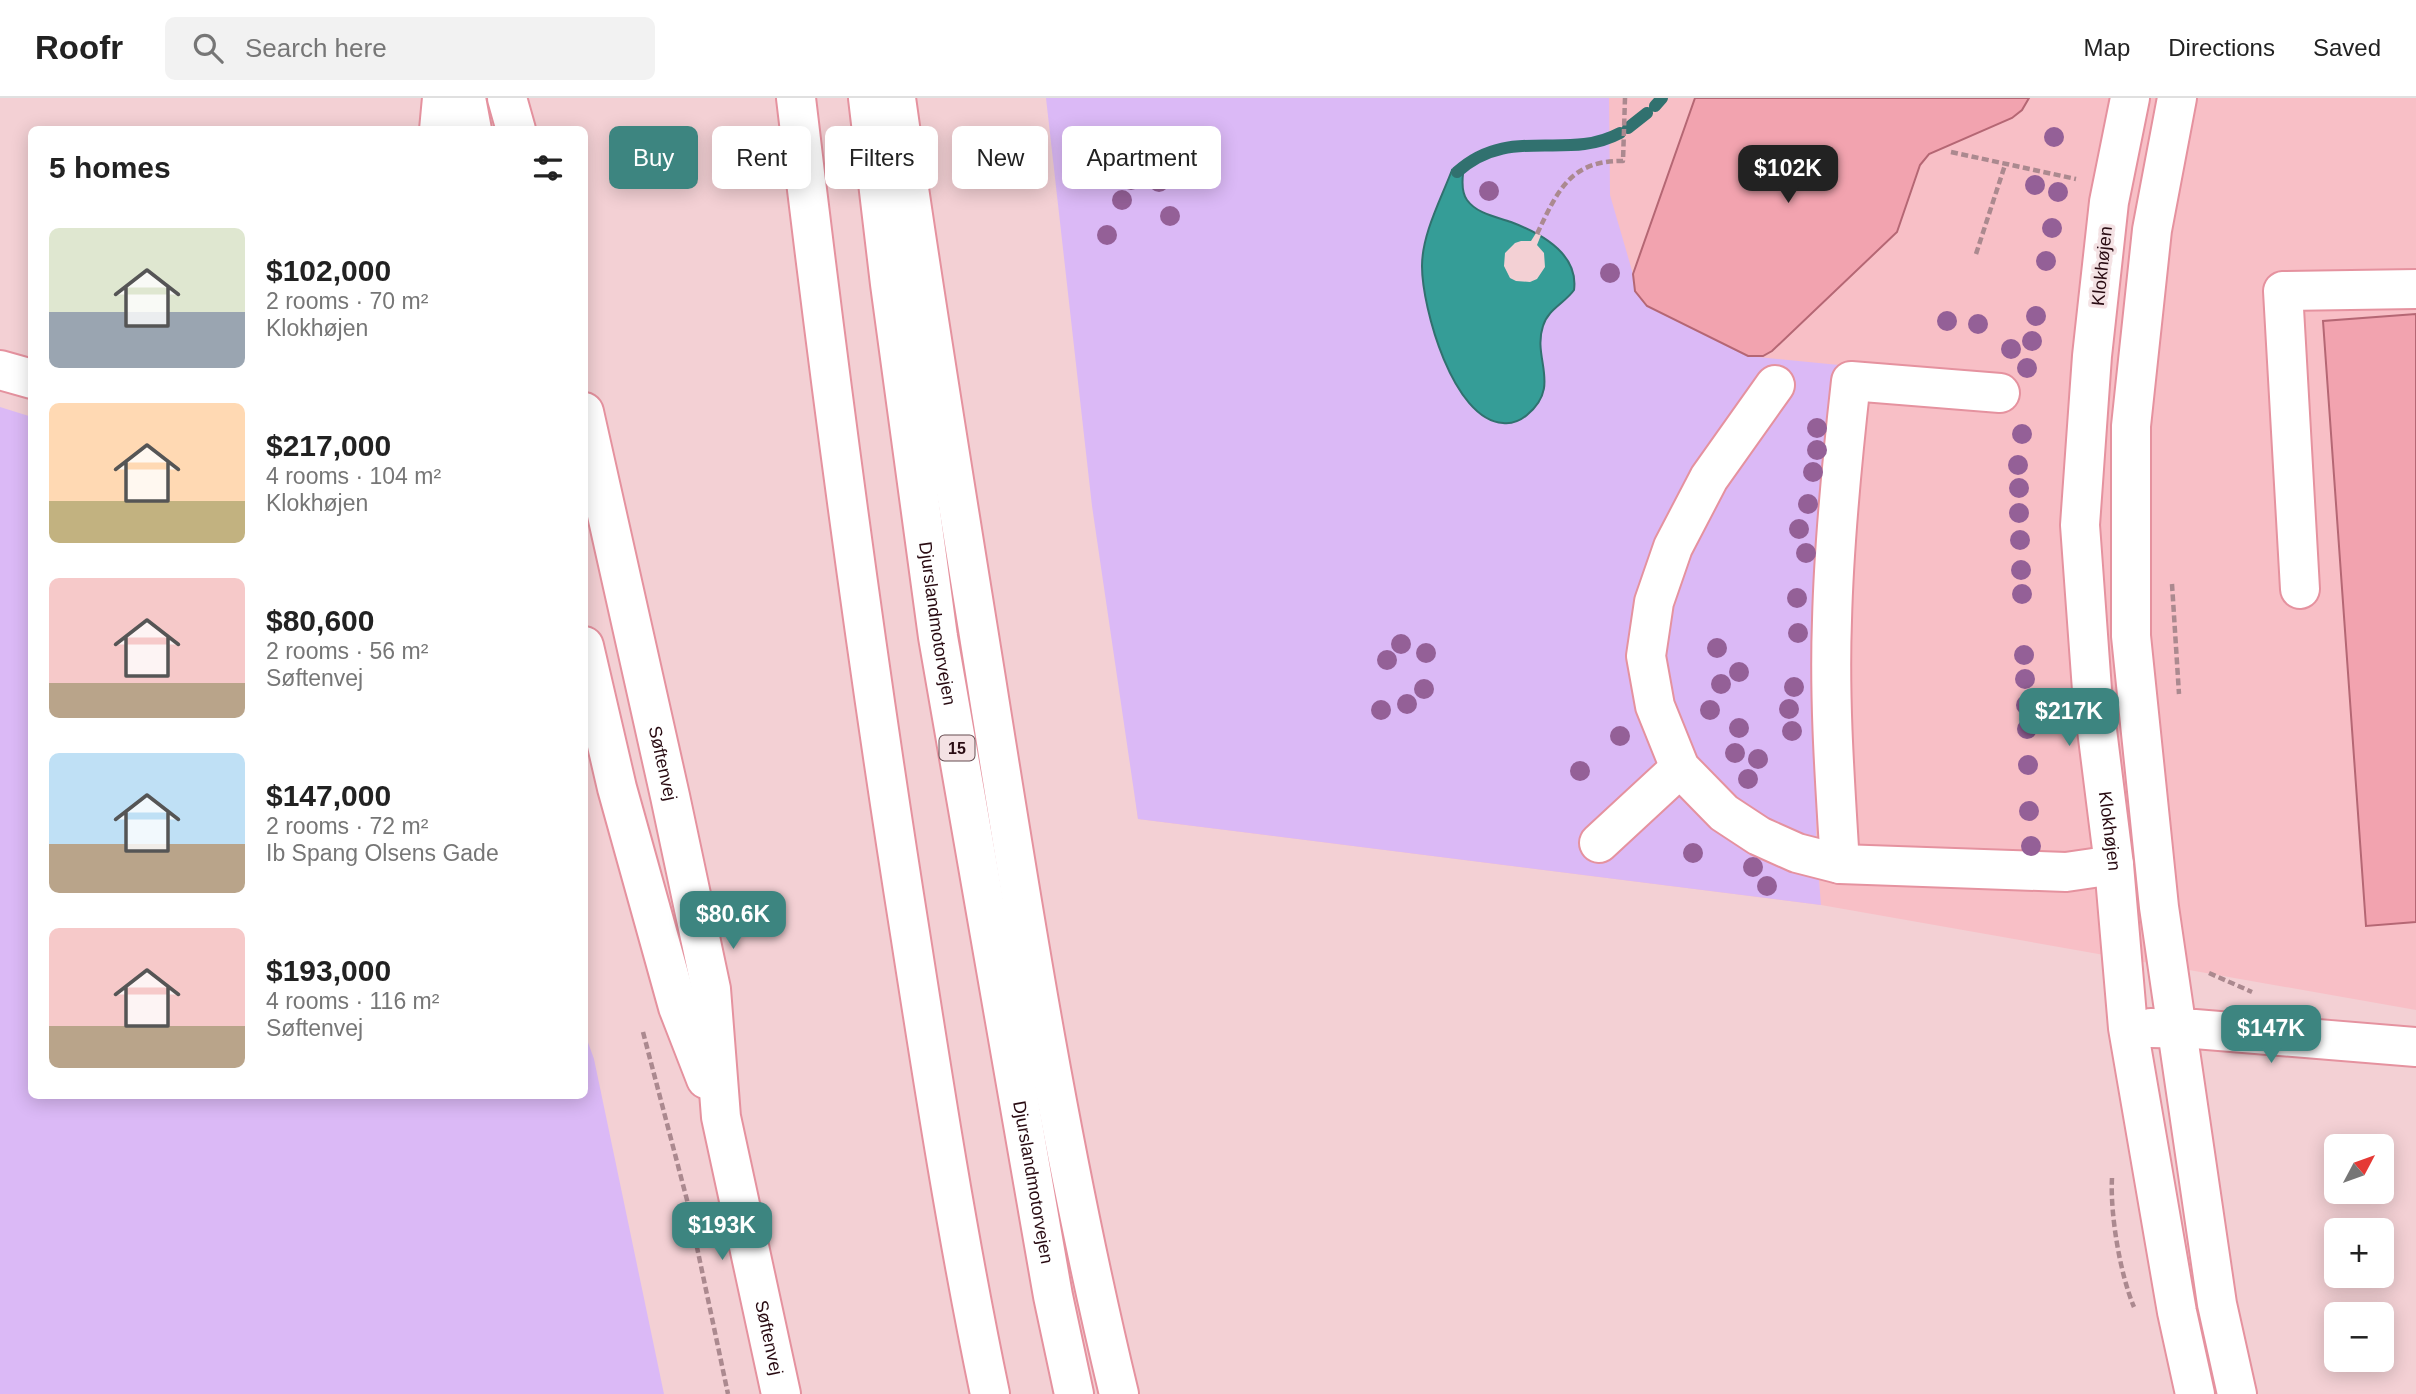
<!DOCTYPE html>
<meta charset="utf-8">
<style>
:root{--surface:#fff;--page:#f2f2f2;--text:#222;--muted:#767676;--line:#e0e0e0;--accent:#3d8580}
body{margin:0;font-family:Helvetica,sans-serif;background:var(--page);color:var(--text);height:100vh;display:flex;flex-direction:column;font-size:26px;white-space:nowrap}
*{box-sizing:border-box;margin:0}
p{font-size:23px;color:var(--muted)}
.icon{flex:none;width:38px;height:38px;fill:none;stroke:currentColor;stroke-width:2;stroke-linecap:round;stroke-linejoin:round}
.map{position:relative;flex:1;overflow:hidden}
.details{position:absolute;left:28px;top:28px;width:560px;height:973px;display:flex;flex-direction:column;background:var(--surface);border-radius:10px;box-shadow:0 4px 18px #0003}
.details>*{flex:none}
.top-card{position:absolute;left:609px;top:28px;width:665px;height:63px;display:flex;gap:14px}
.needle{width:46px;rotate:49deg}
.fabs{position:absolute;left:2324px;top:1036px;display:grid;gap:14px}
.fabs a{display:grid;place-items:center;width:70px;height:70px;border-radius:10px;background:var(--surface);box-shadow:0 4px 18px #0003;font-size:35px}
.price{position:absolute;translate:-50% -60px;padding:0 16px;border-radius:14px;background:var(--accent);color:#fff;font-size:23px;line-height:46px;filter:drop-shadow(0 2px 4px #0008)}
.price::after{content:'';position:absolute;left:50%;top:42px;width:21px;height:16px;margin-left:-10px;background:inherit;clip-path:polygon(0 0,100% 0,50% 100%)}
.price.selected{background:#222;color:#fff}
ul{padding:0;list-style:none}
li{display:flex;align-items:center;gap:21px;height:175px;padding:0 21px}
li span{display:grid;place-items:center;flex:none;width:196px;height:140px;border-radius:10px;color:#555}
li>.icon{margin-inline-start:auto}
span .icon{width:84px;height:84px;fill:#fffc;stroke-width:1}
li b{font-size:30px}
h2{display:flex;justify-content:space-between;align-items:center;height:84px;padding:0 21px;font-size:30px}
.pill{padding:0 24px;border-radius:10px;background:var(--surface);box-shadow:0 4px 18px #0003;font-size:24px;line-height:63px}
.pill.selected{background:var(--accent);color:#fff}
header{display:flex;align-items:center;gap:42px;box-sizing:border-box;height:98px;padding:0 35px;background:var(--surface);border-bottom:2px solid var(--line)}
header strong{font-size:33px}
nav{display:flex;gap:38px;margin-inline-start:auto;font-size:24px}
.search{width:490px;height:63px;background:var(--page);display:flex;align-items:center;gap:18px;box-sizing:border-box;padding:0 24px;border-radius:10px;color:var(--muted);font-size:26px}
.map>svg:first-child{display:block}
.built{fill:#f8bfc6}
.green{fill:#dbb9f6}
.water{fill:#359d97;stroke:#31716f;stroke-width:2}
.pier{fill:#f3d0d4}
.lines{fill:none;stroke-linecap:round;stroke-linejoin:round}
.stream{stroke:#31716f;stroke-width:12}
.building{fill:#f2a3af;stroke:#b56774;stroke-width:2}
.minor-casing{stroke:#e5929f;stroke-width:42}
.major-casing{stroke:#e5929f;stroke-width:42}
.highway-casing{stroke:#e5929f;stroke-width:42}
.path{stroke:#ab898f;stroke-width:4.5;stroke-dasharray:7 3.5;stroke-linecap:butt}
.minor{stroke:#fff;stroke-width:38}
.major{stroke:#fff;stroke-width:38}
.highway{stroke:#fff;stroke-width:38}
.tree{fill:#946097}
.labels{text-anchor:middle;stroke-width:7;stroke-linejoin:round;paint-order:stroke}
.shield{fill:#f4e2e4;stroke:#664c51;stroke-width:2}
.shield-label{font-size:16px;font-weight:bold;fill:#290b12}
.street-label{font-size:18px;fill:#290b12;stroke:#f4e2e4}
</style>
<header>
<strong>Roofr</strong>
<div class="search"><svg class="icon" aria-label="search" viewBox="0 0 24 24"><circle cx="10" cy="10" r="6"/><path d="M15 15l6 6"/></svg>Search here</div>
<nav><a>Map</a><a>Directions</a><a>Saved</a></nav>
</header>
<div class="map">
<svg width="2416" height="1296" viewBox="0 0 2416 1296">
<rect width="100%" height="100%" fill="#f3d0d4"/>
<path class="built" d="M 1051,0 L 2416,0 L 2416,912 L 1821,807 L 1138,721 Z"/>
<path class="green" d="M 1046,0 L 1609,0 L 1610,97 L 1633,176 L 1635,193 L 1647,208 L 1748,258 L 1839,267 L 1820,388 L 1816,745 L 1821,807 L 1138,721 L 1092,408 Z
M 0,309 L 32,319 L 32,998 L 584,998 L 585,936 L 594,961 L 664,1296 L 0,1296 Z"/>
<path class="water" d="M 1452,72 L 1463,76 C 1462,85 1462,95 1467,102 C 1477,116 1497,119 1511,124 C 1540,135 1579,155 1574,192 C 1565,205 1548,211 1543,228 C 1532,261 1562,288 1527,317 C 1520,323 1512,326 1503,325 C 1453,322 1422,210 1422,168 C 1422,136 1441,101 1452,72 Z"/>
<path class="pier" d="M 1536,135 L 1541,137 L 1537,147 L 1544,155 L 1545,169 L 1537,181 L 1530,184 L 1516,183 L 1510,180 L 1504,168 L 1505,155 L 1515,145 L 1521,143 L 1531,143 Z"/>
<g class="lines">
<path class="stream" d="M 1655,8 L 1662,0
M 1628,30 L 1647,15
M 1457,74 C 1510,26 1566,64 1620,35"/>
</g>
<path class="building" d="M 1695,0 L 2029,0 L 2022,12 L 2012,20 L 1929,56 L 1920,67 L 1897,134 L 1772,253 L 1763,258 L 1748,258 L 1647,208 L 1635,193 L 1633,176 Z
M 2416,216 L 2416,824 L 2366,828 L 2323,223 Z"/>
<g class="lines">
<g class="minor-casing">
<g id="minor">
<path id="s1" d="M 2130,0 L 2109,104 L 2092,258 L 2080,427 L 2092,592 L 2114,767 L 2128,930 L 2177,1214 L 2195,1296"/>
<path d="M 2177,0 L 2152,132 L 2131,328 L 2131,538 L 2159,809 L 2217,1206 L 2237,1296"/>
<path d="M 0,272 L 32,281"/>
<path d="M 1775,287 L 1709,380 L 1673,449 L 1654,504 L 1646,558 L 1655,608 L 1680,670 L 1724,715 L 1759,738 L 1797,755 L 1840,766 L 2066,774 L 2114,767"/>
<path d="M 2300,491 L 2283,193 L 2416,191"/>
<path d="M 1599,745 L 1680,670"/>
<path d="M 1840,766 C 1835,685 1829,603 1832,522 C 1834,442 1842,363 1851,283 L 2000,295"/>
<path d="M 2151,930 L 2195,931 L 2416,949"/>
</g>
</g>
<g class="major-casing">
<g id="major">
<path d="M 466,0 L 472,32"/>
<path d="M 507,0 L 516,32"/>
<path d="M 439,32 L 442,0"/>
<path id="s2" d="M 584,314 L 670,698 L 711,891 L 721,1019 L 781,1296"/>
<path d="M 584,548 L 617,690 L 678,909 L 706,981"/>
</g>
</g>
<g class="highway-casing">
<g id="highway">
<path d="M 796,0 C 829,279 866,558 910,835 C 934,989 958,1143 990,1296"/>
<path id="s3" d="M 868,0 L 890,186 L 938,539 L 1053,1198 L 1074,1296"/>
<path d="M 896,0 C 923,194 955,388 986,581 C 1024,821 1062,1060 1119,1296"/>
</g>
</g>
<path class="path" d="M 1951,54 L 2076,81
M 1537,136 C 1557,94 1570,62 1623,63 L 1625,0
M 1976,156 L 2005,67
M 2172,486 L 2179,596
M 2209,875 L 2252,894
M 643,934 L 687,1102 L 728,1296
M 2112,1080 C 2110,1116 2120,1176 2134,1209"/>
<use href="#minor" class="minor"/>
<use href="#major" class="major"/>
<use href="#highway" class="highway"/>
</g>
<g class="tree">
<circle cx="2054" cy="39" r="10"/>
<circle cx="1159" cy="59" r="10"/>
<circle cx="1131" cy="82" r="10"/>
<circle cx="1159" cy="84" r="10"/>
<circle cx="2035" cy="87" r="10"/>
<circle cx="1489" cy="93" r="10"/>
<circle cx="2058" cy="94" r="10"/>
<circle cx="1122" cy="102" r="10"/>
<circle cx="1170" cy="118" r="10"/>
<circle cx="2052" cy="130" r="10"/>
<circle cx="1107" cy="137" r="10"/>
<circle cx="2046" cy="163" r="10"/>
<circle cx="1610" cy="175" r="10"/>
<circle cx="2036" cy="218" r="10"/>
<circle cx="1947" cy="223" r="10"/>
<circle cx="1978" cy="226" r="10"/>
<circle cx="2032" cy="243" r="10"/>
<circle cx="2011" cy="251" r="10"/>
<circle cx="2027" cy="270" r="10"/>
<circle cx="1817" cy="330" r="10"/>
<circle cx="2022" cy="336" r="10"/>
<circle cx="1817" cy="352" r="10"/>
<circle cx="2018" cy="367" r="10"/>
<circle cx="1813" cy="374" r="10"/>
<circle cx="2019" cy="390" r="10"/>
<circle cx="1808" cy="406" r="10"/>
<circle cx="2019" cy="415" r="10"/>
<circle cx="1799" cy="431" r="10"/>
<circle cx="2020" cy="442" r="10"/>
<circle cx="1806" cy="455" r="10"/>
<circle cx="2021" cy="472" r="10"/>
<circle cx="2022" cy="496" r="10"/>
<circle cx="1797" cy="500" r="10"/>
<circle cx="1798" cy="535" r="10"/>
<circle cx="1401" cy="546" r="10"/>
<circle cx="1717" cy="550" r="10"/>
<circle cx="1426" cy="555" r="10"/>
<circle cx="2024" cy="557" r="10"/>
<circle cx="1387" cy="562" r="10"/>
<circle cx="1739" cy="574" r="10"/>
<circle cx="2025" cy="581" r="10"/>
<circle cx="1721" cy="586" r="10"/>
<circle cx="1794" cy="589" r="10"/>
<circle cx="1424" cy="591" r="10"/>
<circle cx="1407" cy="606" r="10"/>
<circle cx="2026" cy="607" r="10"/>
<circle cx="1789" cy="611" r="10"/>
<circle cx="1381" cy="612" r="10"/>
<circle cx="1710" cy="612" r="10"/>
<circle cx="1739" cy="630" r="10"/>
<circle cx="2027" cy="631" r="10"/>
<circle cx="1792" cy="633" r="10"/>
<circle cx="1620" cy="638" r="10"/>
<circle cx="1735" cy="655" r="10"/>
<circle cx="1758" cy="661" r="10"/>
<circle cx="2028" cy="667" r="10"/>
<circle cx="1580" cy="673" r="10"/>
<circle cx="1748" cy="681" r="10"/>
<circle cx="2029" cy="713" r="10"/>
<circle cx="2031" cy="748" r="10"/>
<circle cx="1693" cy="755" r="10"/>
<circle cx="1753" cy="769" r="10"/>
<circle cx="1767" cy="788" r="10"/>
</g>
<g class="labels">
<rect class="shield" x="939.5" y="637.5" width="35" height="25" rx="5"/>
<g class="shield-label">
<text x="957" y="656">15</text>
</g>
<g class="street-label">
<text transform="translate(2102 168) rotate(-84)" y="6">Klokhøjen</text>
<text dy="6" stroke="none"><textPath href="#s3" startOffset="530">Djurslandmotorvejen</textPath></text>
<text dy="6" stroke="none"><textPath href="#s2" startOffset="360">Søftenvej</textPath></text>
<text dy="6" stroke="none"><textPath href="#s1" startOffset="738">Klokhøjen</textPath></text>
<text dy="6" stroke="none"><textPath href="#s3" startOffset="1097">Djurslandmotorvejen</textPath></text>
<text dy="6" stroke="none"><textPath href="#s2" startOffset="945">Søftenvej</textPath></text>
</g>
</g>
</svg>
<div class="fabs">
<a><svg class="needle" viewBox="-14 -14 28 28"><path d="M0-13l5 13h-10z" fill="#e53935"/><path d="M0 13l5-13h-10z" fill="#767676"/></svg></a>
<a>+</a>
<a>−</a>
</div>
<b class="price selected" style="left:1788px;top:107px">$102K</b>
<b class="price" style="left:2069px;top:650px">$217K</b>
<b class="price" style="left:733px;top:853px">$80.6K</b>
<b class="price" style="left:2271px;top:967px">$147K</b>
<b class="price" style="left:722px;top:1164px">$193K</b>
<div class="top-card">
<a class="pill selected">Buy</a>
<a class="pill">Rent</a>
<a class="pill">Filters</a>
<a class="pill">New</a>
<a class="pill">Apartment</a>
</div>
<section class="details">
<h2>5 homes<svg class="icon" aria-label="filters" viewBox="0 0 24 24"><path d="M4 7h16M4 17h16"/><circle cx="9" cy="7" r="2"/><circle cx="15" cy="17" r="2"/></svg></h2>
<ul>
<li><span style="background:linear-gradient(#dfe7d0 60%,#9aa5b1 0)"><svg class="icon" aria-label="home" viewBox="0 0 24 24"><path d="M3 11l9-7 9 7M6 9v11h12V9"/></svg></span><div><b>$102,000</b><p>2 rooms · 70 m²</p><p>Klokhøjen</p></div></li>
<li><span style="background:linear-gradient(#ffd9b3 70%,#c2b280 0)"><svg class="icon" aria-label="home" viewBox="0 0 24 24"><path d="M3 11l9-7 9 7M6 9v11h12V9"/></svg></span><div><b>$217,000</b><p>4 rooms · 104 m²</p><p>Klokhøjen</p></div></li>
<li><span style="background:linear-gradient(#f6c9c9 75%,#b9a48a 0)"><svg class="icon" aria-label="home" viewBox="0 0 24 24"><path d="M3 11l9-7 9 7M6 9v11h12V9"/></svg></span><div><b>$80,600</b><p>2 rooms · 56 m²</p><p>Søftenvej</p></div></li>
<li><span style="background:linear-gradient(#bfe0f5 65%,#b9a48a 0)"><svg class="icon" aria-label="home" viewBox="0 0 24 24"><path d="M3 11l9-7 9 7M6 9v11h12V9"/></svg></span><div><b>$147,000</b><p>2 rooms · 72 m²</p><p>Ib Spang Olsens Gade</p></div></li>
<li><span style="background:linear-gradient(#f6c9c9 70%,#b9a48a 0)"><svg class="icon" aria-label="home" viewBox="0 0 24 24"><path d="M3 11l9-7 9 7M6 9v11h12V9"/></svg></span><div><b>$193,000</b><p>4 rooms · 116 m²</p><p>Søftenvej</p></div></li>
</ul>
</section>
</div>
